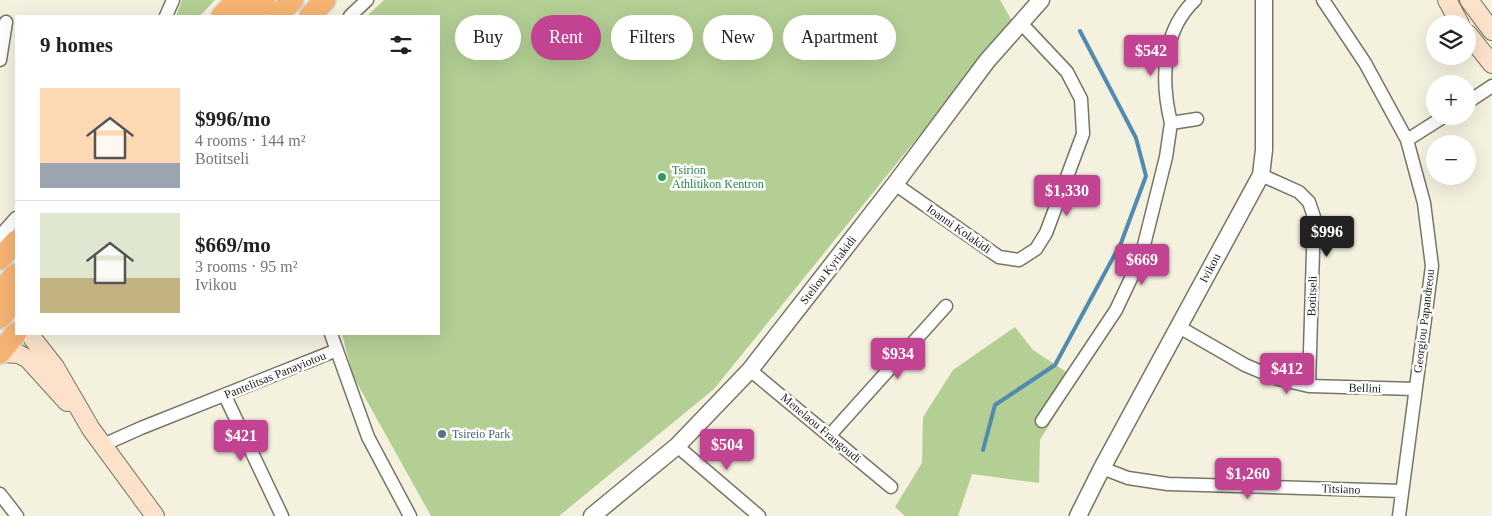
<!DOCTYPE html>
<meta charset="utf-8">
<style>
:root{--surface:#fff;--page:#f6f6f6;--text:#222;--muted:#767676;--line:#e0e0e0;--accent:#c14391}
body{margin:0;font-family:"Times New Roman",serif;background:var(--page);color:var(--text);height:100vh;display:flex;flex-direction:column;font-size:19px;white-space:nowrap}
*{box-sizing:border-box;margin:0}
p{font-size:16px;color:var(--muted)}
.icon{flex:none;width:28px;height:28px;fill:none;stroke:currentColor;stroke-width:2;stroke-linecap:round;stroke-linejoin:round}
.map{position:relative;flex:1;overflow:hidden}
.details{position:absolute;left:15px;top:15px;width:425px;height:320px;display:flex;flex-direction:column;background:var(--surface);border-radius:0px;box-shadow:0 5px 20px #0002}
.details>*{flex:none}
.hud{position:absolute;left:455px;top:15px;width:475px;height:45px;display:flex;gap:10px}
.fabs{position:absolute;left:1426px;top:15px;display:grid;gap:10px}
.fabs a{display:grid;place-items:center;width:50px;height:50px;border-radius:50%;background:var(--surface);box-shadow:0 5px 20px #0002;font-size:25px}
.price{position:absolute;translate:-50% -42px;padding:0 11px;border-radius:5px;background:var(--accent);color:#fff;font-size:16px;line-height:32px;filter:drop-shadow(0 1px 2px #0008)}
.price::after{content:'';position:absolute;left:50%;top:30px;width:15px;height:11px;margin-left:-8px;background:inherit;clip-path:polygon(0 0,100% 0,50% 100%)}
.price.current{background:#222;color:#fff}
ul{padding:0;list-style:none}
li{display:flex;align-items:center;gap:15px;height:125px;padding:0 25px}
li+li{border-top:1px solid var(--line)}
li span{display:grid;place-items:center;flex:none;width:140px;height:100px;border-radius:0px;color:#555}
li>.icon{margin-inline-start:auto}
span .icon{width:60px;height:60px;fill:#fffc;stroke-width:1}
li b{font-size:21px}
h2{display:flex;justify-content:space-between;align-items:center;height:60px;padding:0 25px;font-size:21px}
.pill{padding:0 18px;border-radius:22px;background:var(--surface);box-shadow:0 5px 20px #0002;font-size:18px;line-height:45px}
.pill.current{background:var(--accent);color:#fff}
.map>svg:first-child{display:block}
.green{fill:#b3cf94}
.lines{fill:none;stroke-linecap:round;stroke-linejoin:round}
.stream{stroke:#528bb0;stroke-width:4}
.minor-casing{stroke:#787565;stroke-width:15}
.tertiary-casing{stroke:#787565;stroke-width:19}
.secondary-casing{stroke:#787565;stroke-width:20}
.trunk-casing{stroke:#d7d6d5;stroke-width:24}
.minor{stroke:#fff;stroke-width:12}
.tertiary{stroke:#fff;stroke-width:16}
.secondary{stroke:#fce2ca;stroke-width:18}
.trunk{stroke:#f6b372;stroke-width:21}
.leisure-dot{fill:#2e9e5b;stroke:#fff;stroke-width:2}
.service-dot{fill:#5c6f8a;stroke:#fff;stroke-width:2}
.labels{text-anchor:middle;stroke-width:5;stroke-linejoin:round;paint-order:stroke}
.leisure-label{font-size:12px;fill:#27864d;stroke:#fff;text-anchor:start}
.street-label{font-size:12px;fill:#201e18;stroke:#fff}
.service-label{font-size:12px;fill:#4e5e75;stroke:#fff;text-anchor:start}
</style>
<div class="map">
<svg width="1492" height="516" viewBox="0 0 1492 516">
<rect width="100%" height="100%" fill="#f4f1df"/>
<path class="green" d="M 182,0 L 215,0 L 200,16 L 176,16 Z
M 384,0 L 1000,0 L 1012,21 L 714,389 L 559,516 L 431,516 L 353,376 L 342,334 L 439,334 L 439,16 L 367,16 Z
M 1015,327 L 1033,350 L 1077,379 L 1040,440 L 1039,483 L 972,474 L 958,516 L 905,516 L 895,507 L 922,463 L 923,417 L 953,370 Z"/>
<g class="lines">
<path class="stream" d="M 983,450 L 995,405 L 1055,365 L 1121,243 L 1146,176 L 1136,138 L 1080,31"/>
<g class="minor-casing">
<path id="minor" d="M 1195,0 C 1161,32 1161,82 1171,123 L 1197,119
M 1323,0 L 1365,63 L 1407,140 L 1424,203 L 1432,266 L 1399,516
M 166,16 L 173,0
M 350,16 L 367,0
M 0,60 L 6,22
M 1468,102 L 1492,86
M 1407,140 L 1445,116
M 1261,175 L 1299,192 L 1309,202 L 1314,217 L 1309,386
M 895,184 L 999,257 L 1019,260 L 1036,249 L 1046,233 L 1083,134 L 1081,99 L 1067,72 L 1020,22
M 0,236 L 16,218
M 1179,327 L 1245,365 L 1278,379 L 1309,386 L 1415,389
M 331,334 L 368,437 L 410,516
M 750,370 L 891,487
M 225,396 L 282,516
M 1042,421 L 1116,310 L 1141,257 L 1166,157 L 1171,123
M 830,435 L 946,306
M 103,445 L 141,428 L 337,350
M 677,446 L 759,516
M 1102,468 L 1128,478 L 1168,484 L 1402,491
M 0,494 L 17,516"/>
</g>
<g class="tertiary-casing">
<path id="tertiary" d="M 592,516 L 677,446 L 750,370 L 895,184 L 987,61 L 1041,0
M 1078,516 L 1102,468 L 1261,175 L 1264,150 L 1264,0"/>
</g>
<g class="secondary-casing">
<path id="secondary" d="M 1447,0 L 1460,24
M 1469,0 L 1492,31
M 1468,34 L 1492,64
M 32,334 L 33,339 L 55,367 L 91,429 L 155,516
M 0,353 L 19,354 L 28,359 L 67,402"/>
</g>
<g class="trunk-casing">
<path id="trunk" d="M 222,16 L 238,0
M 248,16 L 264,0
M 276,16 L 293,0
M 310,16 L 325,0
M 0,259 L 16,241
M 0,292 L 16,274
M 0,318 L 16,299
M 0,353 L 16,333"/>
</g>
<use href="#minor" class="minor"/>
<use href="#tertiary" class="tertiary"/>
<use href="#secondary" class="secondary"/>
<use href="#trunk" class="trunk"/>
</g>
<circle class="leisure-dot" cx="662" cy="177" r="5"/>
<circle class="service-dot" cx="442" cy="434" r="5"/>
<g class="labels">
<g class="leisure-label">
<text x="672" y="174">Tsirion<tspan x="672" dy="14">Athlitikon Kentron</tspan></text>
</g>
<g class="street-label">
<text transform="translate(959 229) rotate(35)" y="4">Ioanni Kolakidi</text>
<text transform="translate(1210 268) rotate(-62)" y="4">Ivikou</text>
<text transform="translate(828 270) rotate(-52)" y="4">Steliou Kyriakidi</text>
<text transform="translate(1312 296) rotate(-88)" y="4">Botitseli</text>
<text transform="translate(1424 321) rotate(-83)" y="4">Georgiou Papandreou</text>
<text transform="translate(275 375) rotate(-22)" y="4">Pantelitsas Panayiotou</text>
<text transform="translate(1365 388) rotate(2)" y="4">Bellini</text>
<text transform="translate(821 428) rotate(40)" y="4">Menelaou Frangoudi</text>
<text transform="translate(1341 489) rotate(2)" y="4">Titsiano</text>
</g>
<g class="service-label">
<text x="452" y="438">Tsireio Park</text>
</g>
</g>
</svg>
<div class="fabs">
<a><svg class="icon" aria-label="layers" viewBox="0 0 24 24"><path d="M12 4l9 5-9 5-9-5zM3 14l9 5 9-5"/></svg></a>
<a>+</a>
<a>−</a>
</div>
<b class="price" style="left:1151px;top:77px">$542</b>
<b class="price" style="left:1067px;top:217px">$1,330</b>
<b class="price current" style="left:1327px;top:258px">$996</b>
<b class="price" style="left:1142px;top:286px">$669</b>
<b class="price" style="left:898px;top:380px">$934</b>
<b class="price" style="left:1287px;top:395px">$412</b>
<b class="price" style="left:241px;top:462px">$421</b>
<b class="price" style="left:727px;top:471px">$504</b>
<b class="price" style="left:1248px;top:500px">$1,260</b>
<div class="hud">
<a class="pill">Buy</a>
<a class="pill current">Rent</a>
<a class="pill">Filters</a>
<a class="pill">New</a>
<a class="pill">Apartment</a>
</div>
<section class="details">
<h2>9 homes<svg class="icon" aria-label="filters" viewBox="0 0 24 24"><path d="M4 7h16M4 17h16"/><circle cx="9" cy="7" r="2"/><circle cx="15" cy="17" r="2"/></svg></h2>
<ul>
<li><span style="background:linear-gradient(#ffd9b3 75%,#9aa5b1 0)"><svg class="icon" aria-label="home" viewBox="0 0 24 24"><path d="M3 11l9-7 9 7M6 9v11h12V9"/></svg></span><div><b>$996/mo</b><p>4 rooms · 144 m²</p><p>Botitseli</p></div></li>
<li><span style="background:linear-gradient(#dfe7d0 65%,#c2b280 0)"><svg class="icon" aria-label="home" viewBox="0 0 24 24"><path d="M3 11l9-7 9 7M6 9v11h12V9"/></svg></span><div><b>$669/mo</b><p>3 rooms · 95 m²</p><p>Ivikou</p></div></li>
</ul>
</section>
</div>
